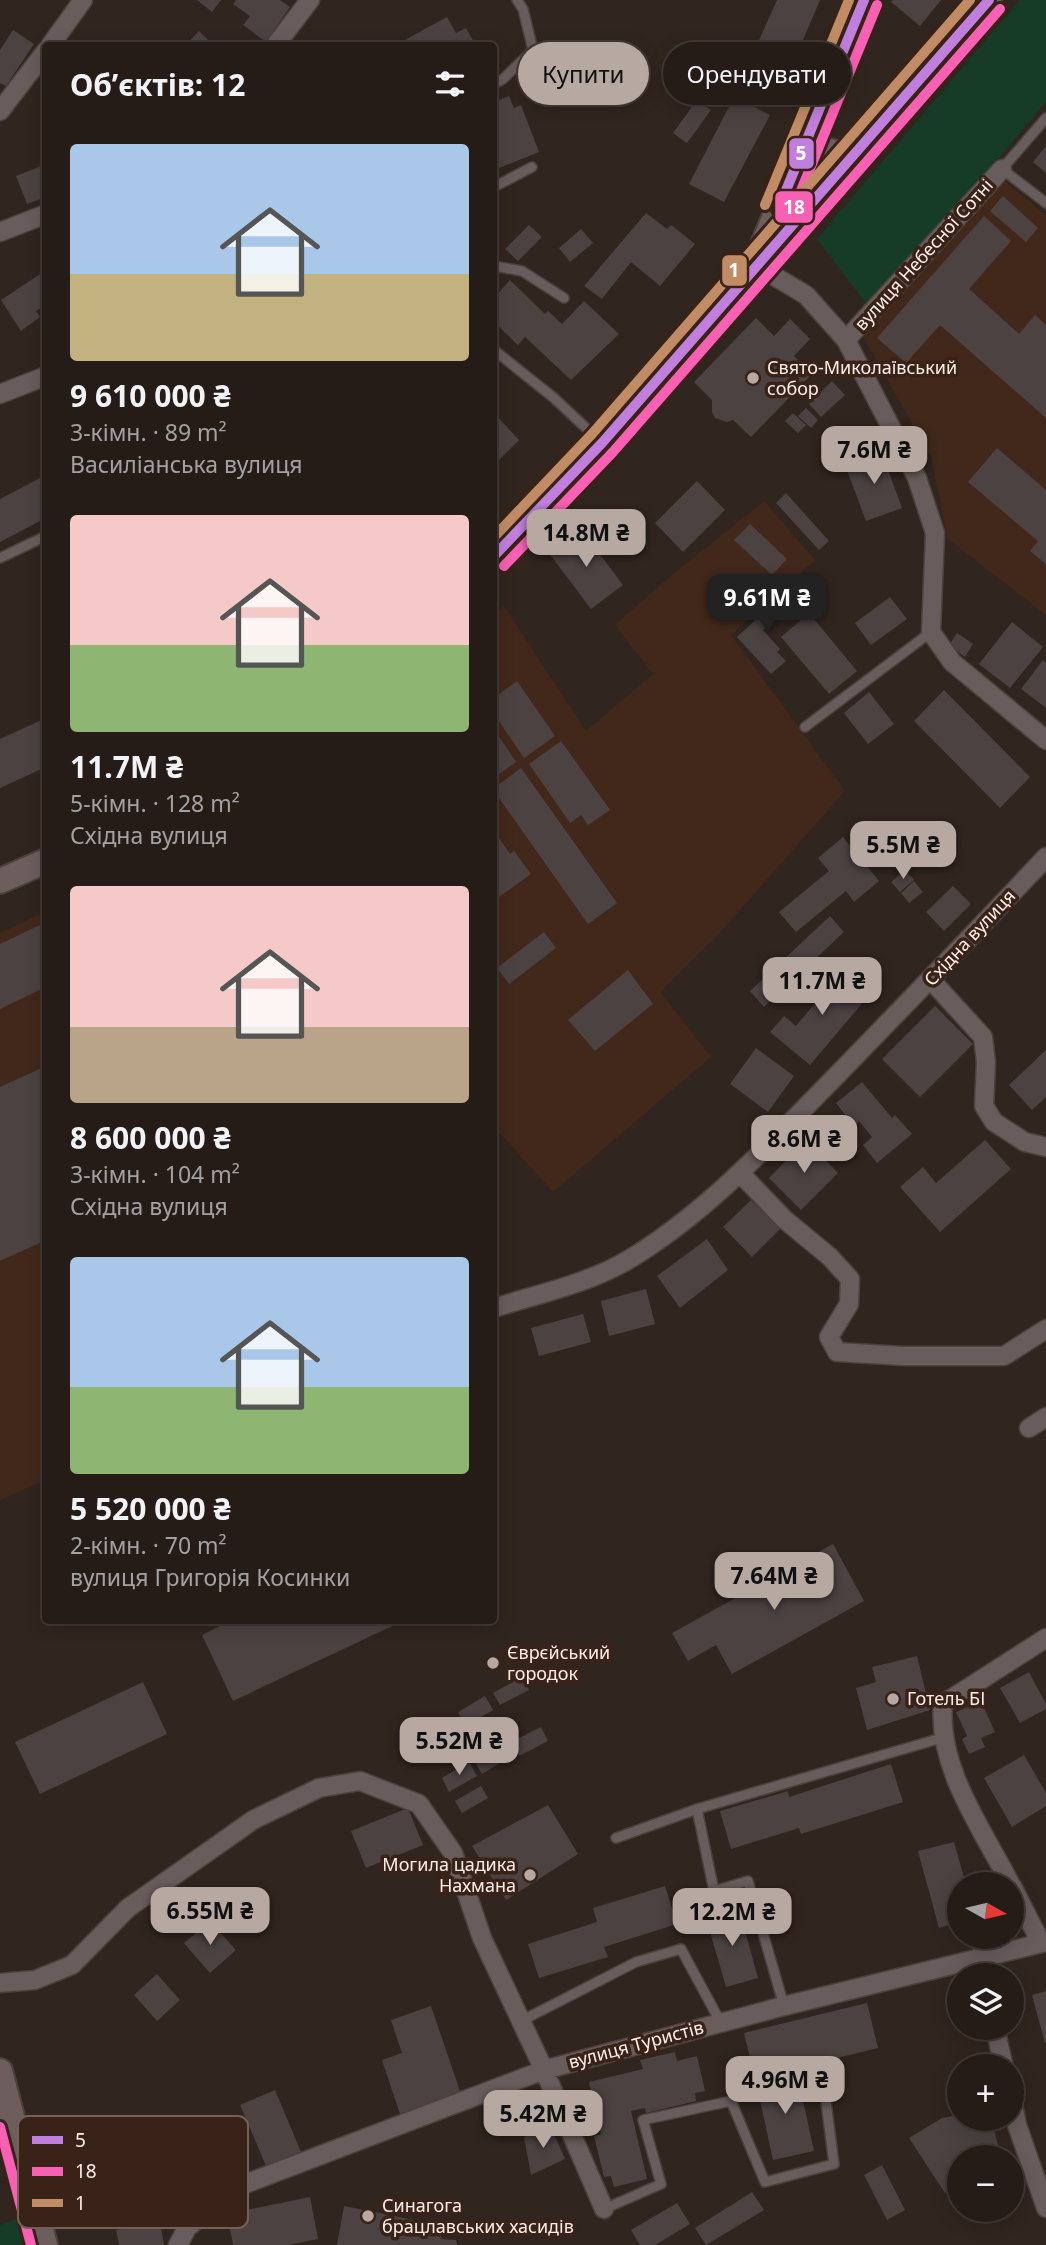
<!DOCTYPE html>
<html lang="uk">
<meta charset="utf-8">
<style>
:root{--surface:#251c17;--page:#2d2520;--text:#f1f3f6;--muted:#a3a1a1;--line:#423a36;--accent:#b7a8a2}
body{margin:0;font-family:"Noto Sans",sans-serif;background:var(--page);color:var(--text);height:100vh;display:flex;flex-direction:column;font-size:26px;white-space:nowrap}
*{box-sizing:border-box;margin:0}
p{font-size:23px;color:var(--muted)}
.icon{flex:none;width:38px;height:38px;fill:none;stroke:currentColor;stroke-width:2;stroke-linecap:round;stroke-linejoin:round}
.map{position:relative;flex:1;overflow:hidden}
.drawer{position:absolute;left:42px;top:42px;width:455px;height:1582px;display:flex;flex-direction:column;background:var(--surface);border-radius:7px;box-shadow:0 4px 18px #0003,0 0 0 2px var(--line)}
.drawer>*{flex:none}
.guide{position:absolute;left:518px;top:42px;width:422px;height:63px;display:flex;gap:14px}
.needle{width:46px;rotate:98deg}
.controls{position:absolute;left:947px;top:1872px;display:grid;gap:14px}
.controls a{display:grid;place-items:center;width:77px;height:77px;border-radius:50%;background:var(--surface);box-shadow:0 4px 18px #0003,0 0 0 2px var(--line);font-size:35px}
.price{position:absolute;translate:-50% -60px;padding:0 16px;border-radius:14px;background:var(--accent);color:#111;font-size:23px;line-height:46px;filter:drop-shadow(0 2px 4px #0008)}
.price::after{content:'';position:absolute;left:50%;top:42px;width:21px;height:16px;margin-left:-10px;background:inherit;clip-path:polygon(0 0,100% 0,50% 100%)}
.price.active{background:#222;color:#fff}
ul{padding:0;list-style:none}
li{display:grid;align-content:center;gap:14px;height:371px;padding:0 28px}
li span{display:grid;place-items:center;height:217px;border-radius:7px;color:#555}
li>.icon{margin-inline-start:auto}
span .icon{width:126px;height:126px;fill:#fffc;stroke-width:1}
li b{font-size:30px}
h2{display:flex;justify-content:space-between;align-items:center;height:84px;padding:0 28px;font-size:30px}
.chip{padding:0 24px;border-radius:32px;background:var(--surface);box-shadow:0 4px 18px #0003,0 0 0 2px var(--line);font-size:24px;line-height:63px}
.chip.active{background:var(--accent);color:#111}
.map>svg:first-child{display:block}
.built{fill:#42281b}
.green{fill:#163b26}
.building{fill:#4c4242}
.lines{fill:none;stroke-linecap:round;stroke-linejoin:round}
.lane-casing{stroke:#4c423d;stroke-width:12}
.street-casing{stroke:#4c423d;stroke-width:21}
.secondary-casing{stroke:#4c423d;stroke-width:28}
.lane{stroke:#695c5c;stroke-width:9}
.street{stroke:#695c5c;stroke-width:18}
.secondary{stroke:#6d5e5d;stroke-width:24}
.bus-1-casing{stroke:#392217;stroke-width:16}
.bus-2-casing{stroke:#392217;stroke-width:16}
.bus-3-casing{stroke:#392217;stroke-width:16}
.bus-1{stroke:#c07fdc;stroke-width:10}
.bus-2{stroke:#f860b3;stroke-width:10}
.bus-3{stroke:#c18c65;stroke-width:10}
.poi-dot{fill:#b7a8a2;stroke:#392217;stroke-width:2.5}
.labels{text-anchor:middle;stroke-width:7;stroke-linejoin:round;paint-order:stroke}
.street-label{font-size:18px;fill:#ffefe8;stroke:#392217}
.poi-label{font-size:18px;fill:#ffefe8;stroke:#392217;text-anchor:start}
.key{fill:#392217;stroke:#746056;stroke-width:2}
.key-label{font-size:19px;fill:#ffefe8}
.line-badge{stroke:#392217;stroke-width:2.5}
.badge-label{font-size:19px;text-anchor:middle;font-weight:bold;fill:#fff}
</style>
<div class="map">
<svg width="1046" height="2245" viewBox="0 0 1046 2245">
<rect width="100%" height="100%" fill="#31251f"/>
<path class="built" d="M 1002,179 L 1046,215 L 1046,615 L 948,539 L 931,457 L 861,333 Z
M 764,501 L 815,560 L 731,635 L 845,791 L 716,937 L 660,992 L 711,1057 L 553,1192 L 499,1132 L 494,1136 L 494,614 L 504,606 L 586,731 L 653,674 L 615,625 L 672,575 Z
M 45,912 L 45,1480 L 0,1500 L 0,933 Z"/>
<path class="green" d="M 1020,0 L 1046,0 L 1046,102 L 871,310 L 817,239 Z
M 28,2214 L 40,2245 L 0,2245 L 0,2225 Z"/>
<path class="building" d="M 197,0 L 221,0 L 212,12 Z
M 236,0 L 280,0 L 290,7 L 266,42 L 243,25 L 250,16 L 233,4 Z
M 777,0 L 820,0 L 786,80 L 748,65 Z
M 893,0 L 941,0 L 920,26 L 891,2 Z
M 447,17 L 456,33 L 466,28 L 475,44 L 394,46 Z
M 13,30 L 34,44 L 6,86 L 0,83 L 0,50 Z
M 199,31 L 214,46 L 185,46 Z
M 509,96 L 514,108 L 521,105 L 539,152 L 494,170 L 494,116 L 497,115 L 494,102 Z
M 734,97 L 770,115 L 724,202 L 689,184 Z
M 697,100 L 711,110 L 687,143 L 673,133 Z
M 1046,146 L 1046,173 L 1033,162 Z
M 46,164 L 46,197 L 27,204 L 16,176 Z
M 1003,196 L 1038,228 L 1026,242 L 990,211 Z
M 646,213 L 667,229 L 671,225 L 695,244 L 660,286 L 631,262 L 602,299 L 584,286 Z
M 984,216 L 1011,241 L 969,289 L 1019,334 L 1035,315 L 1046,325 L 1046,418 L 940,325 L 906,363 L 877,338 Z
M 529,225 L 542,237 L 518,261 L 505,249 Z
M 581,229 L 593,243 L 570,262 L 559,248 Z
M 46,270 L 46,305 L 36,311 L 40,317 L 21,331 L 1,300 Z
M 510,280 L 545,314 L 548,311 L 562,324 L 584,301 L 619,334 L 571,380 L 525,337 L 518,345 L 494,322 L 494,298 Z
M 756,318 L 774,336 L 790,319 L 810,339 L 794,356 L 812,374 L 751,437 L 733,420 L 727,422 L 715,418 L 712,412 L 712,400 L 694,382 Z
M 832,381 L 845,395 L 821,417 L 809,404 Z
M 806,408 L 818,420 L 811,428 L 798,416 Z
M 494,413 L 519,440 L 494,465 Z
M 793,413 L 806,425 L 798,433 L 785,421 Z
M 997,448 L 1046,490 L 1046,564 L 1030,551 L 1038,541 L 968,482 Z
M 881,451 L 902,508 L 866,521 L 845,465 Z
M 46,475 L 46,518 L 0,542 L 0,499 Z
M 697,481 L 725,510 L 683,552 L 655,523 Z
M 786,493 L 829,541 L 819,550 L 776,503 Z
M 750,524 L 787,559 L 772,575 L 734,540 Z
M 581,529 L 623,585 L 591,609 L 549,553 Z
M 789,589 L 798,598 L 763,630 L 780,649 L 777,652 L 786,661 L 771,674 L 737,637 Z
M 890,597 L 907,619 L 871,645 L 855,623 Z
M 809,613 L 857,671 L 829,694 L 781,637 Z
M 1012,622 L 1043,647 L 1010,688 L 979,664 Z
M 957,633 L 973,644 L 965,657 L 949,645 Z
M 1043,660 L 1046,663 L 1046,708 L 1021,689 Z
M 517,681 L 555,736 L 524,758 L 494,714 L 494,698 Z
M 944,690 L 1030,777 L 1000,808 L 914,721 Z
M 869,692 L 894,724 L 868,744 L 844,713 Z
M 46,718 L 46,767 L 0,788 L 0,739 Z
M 494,729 L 516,762 L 494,778 Z
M 561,741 L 610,810 L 588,825 L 581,815 L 570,823 L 529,764 Z
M 521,768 L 617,903 L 588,924 L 494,791 L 494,788 Z
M 494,831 L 510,854 L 514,851 L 531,874 L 499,897 L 497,894 L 494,897 Z
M 843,837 L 879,881 L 854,902 L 846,891 L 796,932 L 779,912 L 829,871 L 818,858 Z
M 911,837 L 923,850 L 903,868 L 891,855 Z
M 905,870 L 914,880 L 900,892 L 891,882 Z
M 914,881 L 923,892 L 909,903 L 901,893 Z
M 953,886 L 971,904 L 944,931 L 926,912 Z
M 830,916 L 844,932 L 764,1007 L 750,991 Z
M 46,922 L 46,987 L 0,1009 L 0,944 Z
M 544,932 L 556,948 L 509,984 L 497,968 Z
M 628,970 L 653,1004 L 595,1051 L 568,1020 Z
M 843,972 L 870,994 L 810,1065 L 770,1032 L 784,1016 L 796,1026 L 817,1001 L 809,994 L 826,973 L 836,981 Z
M 935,1006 L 973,1044 L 920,1097 L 882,1059 Z
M 756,1048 L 794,1076 L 768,1112 L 730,1084 Z
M 1046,1050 L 1046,1097 L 1032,1110 L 1009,1085 Z
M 46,1066 L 46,1240 L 0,1261 L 0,1087 Z
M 862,1082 L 892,1118 L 895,1115 L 912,1134 L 877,1163 L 863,1145 L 872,1137 L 859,1121 L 854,1126 L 836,1103 Z
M 806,1140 L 838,1173 L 801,1210 L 769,1178 Z
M 985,1140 L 1011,1169 L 940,1232 L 900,1187 L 923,1167 L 936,1183 Z
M 751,1200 L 780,1229 L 752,1257 L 723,1227 Z
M 707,1239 L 728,1270 L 680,1308 L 657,1276 Z
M 646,1289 L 655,1324 L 609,1336 L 601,1301 Z
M 583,1314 L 591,1342 L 539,1356 L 531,1328 Z
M 833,1544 L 864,1601 L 732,1674 L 716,1645 L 688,1661 L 672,1633 Z
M 232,1620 L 405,1620 L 233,1701 L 202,1635 Z
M 917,1656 L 930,1710 L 867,1730 L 856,1688 L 876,1682 L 872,1667 Z
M 1029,1672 L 1046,1704 L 1046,1709 L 1020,1723 L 1000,1688 Z
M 522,1677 L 529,1690 L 500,1705 L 493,1693 Z
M 143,1682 L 167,1734 L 40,1794 L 15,1742 Z
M 485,1696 L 493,1710 L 466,1726 L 458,1712 Z
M 981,1701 L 995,1732 L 981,1738 L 985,1747 L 969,1754 L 962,1739 L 967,1736 L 956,1712 Z
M 541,1727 L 548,1741 L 519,1756 L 511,1742 Z
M 504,1747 L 510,1757 L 482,1774 L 476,1764 Z
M 1024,1755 L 1046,1793 L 1046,1806 L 1012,1827 L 984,1778 Z
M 469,1762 L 477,1776 L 449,1792 L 442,1778 Z
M 891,1764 L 903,1802 L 801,1834 L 799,1828 L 731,1849 L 720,1811 L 788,1791 L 789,1797 Z
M 481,1786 L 488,1798 L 462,1813 L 455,1801 Z
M 548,1805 L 578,1854 L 506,1900 L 472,1846 Z
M 408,1808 L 423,1845 L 366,1868 L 351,1831 Z
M 954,1842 L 966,1885 L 959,1885 L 959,1922 L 939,1928 L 918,1851 Z
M 665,1886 L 677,1924 L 604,1947 L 608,1957 L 539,1978 L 528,1944 L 597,1922 L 593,1908 Z
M 739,1909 L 758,1978 L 726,1987 L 706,1918 Z
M 210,1921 L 236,1950 L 210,1973 L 184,1943 Z
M 157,1974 L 180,2000 L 157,2021 L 134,1995 Z
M 1046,1991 L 1046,2043 L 1045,2043 L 1032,1995 Z
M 867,2003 L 878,2048 L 755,2078 L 744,2033 Z
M 431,2006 L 462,2097 L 401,2117 L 382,2060 L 402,2053 L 391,2020 Z
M 675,2052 L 677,2061 L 697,2056 L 705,2091 L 695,2093 L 696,2101 L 646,2113 L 645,2108 L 631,2111 L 647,2179 L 614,2187 L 611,2176 L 604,2177 L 594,2136 L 601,2134 L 589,2082 L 643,2069 L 640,2060 Z
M 797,2073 L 814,2151 L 773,2160 L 756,2082 Z
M 275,2090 L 301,2152 L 266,2166 L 240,2105 Z
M 959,2115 L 959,2119 L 992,2119 L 998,2145 L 960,2151 L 964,2158 L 959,2158 L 959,2184 L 945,2193 L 909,2138 L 942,2118 Z
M 550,2125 L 565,2159 L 531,2175 L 524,2137 Z
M 882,2165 L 905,2210 L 887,2220 L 864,2175 Z
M 752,2192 L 764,2210 L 706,2245 L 695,2228 Z
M 310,2197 L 318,2239 L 288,2245 L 233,2245 L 227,2214 Z
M 677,2203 L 690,2224 L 655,2245 L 640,2245 L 631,2230 Z
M 344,2206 L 444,2226 L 441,2239 L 456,2240 L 457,2245 L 337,2245 Z
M 160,2222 L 164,2245 L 119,2245 L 116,2230 Z"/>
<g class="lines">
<g class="lane-casing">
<path id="lane" d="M 494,84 L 503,79 L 533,50 L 523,9 L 517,0
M 1046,118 L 1002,169 L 1046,203
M 494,187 L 532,167
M 494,266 L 522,271 L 564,298
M 494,350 L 554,398 L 601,442
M 0,558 L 46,536
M 805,727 L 931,632
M 697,1809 L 714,1891 L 748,1881 L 784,2006
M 616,1838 L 697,1809 L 945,1737
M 521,2021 L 636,1962 L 681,1949 L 721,2023
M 604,2209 L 661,2184 L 643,2120 L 731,2101 L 765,2182 L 834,2164 L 826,2102"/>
</g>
<g class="street-casing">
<path id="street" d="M 50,46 L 83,0
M 275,46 L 310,0
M 0,111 L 46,51
M 0,232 L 46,214
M 753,270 L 774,276 L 806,295 L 846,340 L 917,478 L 935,533 L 931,632 L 952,662 L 1046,740
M 846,340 L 1002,169
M 0,394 L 46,376
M 931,980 L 983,1037 L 986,1062 L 984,1106 L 994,1122 L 1025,1142 L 1046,1147
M 741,1174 L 784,1219 L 830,1257 L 850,1279 L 849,1304 L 829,1337 L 837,1352 L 903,1356 L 1004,1356 L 1046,1329
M 494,1308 C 538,1294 587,1284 628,1260 C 708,1212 772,1141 837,1075 C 907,1003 977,931 1046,857
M 1029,1428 L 1046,1417
M 1011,1885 C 983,1830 937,1768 943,1704 L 1046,1638
M 1012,1886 L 1041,1943
M 979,1957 L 984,1976
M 0,1983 L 35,1980 L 72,1965 L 128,1908 L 253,1820 L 319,1788 L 360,1781 L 419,1804 L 453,1853 L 482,1938 L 544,2070 L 604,2209
M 995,2028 L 1004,2067
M 1012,2099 L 1017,2125 L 1046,2208
M 178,2245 L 187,2228 L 232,2189 L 544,2070 L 784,2006 L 1046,1942"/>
</g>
<g class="secondary-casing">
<path id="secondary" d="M 805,145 L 853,157
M 760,252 L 864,0
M 494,556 L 529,522 L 602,443 L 989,0
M 0,881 L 46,861
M 0,2071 L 45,2245"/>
</g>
<use href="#lane" class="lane"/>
<use href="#street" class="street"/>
<use href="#secondary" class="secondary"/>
<g class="bus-1-casing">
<path id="bus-1" d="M 778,210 L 864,0
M 494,556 L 602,443 L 989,0"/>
</g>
<g class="bus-2-casing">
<path id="bus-2" d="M 791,215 L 877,5
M 504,566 L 613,452 L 1000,9
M 0,2127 L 31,2245"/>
</g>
<g class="bus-3-casing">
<path id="bus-3" d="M 765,205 L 849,0
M 494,537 L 592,434 L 970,0"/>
</g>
<use href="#bus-1" class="bus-1"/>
<use href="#bus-2" class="bus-2"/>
<use href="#bus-3" class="bus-3"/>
</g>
<g class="poi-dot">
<circle cx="753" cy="378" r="7"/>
<circle cx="493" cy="1663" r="7"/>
<circle cx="893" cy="1699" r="7"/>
<circle cx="530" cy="1875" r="7"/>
<circle cx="368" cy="2216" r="7"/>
</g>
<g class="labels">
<g class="street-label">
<text transform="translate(924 255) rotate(-48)" y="6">вулиця Небесної Сотні</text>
<text transform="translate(970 938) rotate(-47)" y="6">Східна вулиця</text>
<text transform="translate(636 2045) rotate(-15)" y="6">вулиця Туристів</text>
</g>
<g class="poi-label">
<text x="767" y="374">Свято-Миколаївський<tspan x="767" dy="21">собор</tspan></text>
<text x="507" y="1659">Єврєйський<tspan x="507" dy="21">городок</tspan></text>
<text x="907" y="1705">Готель БІ</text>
<text x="516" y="1871" text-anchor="end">Могила цадика<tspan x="516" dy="21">Нахмана</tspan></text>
<text x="382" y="2212">Синагога<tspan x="382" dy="21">брацлавських хасидів</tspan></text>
</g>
</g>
<rect x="18" y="2116" width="230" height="112" rx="10" class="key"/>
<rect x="32" y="2136" width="31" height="8" fill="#c07fdc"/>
<rect x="32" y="2167" width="31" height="9" fill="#f860b3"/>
<rect x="32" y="2199" width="31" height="8" fill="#c18c65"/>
<g class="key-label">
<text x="75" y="2147">5</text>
<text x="75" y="2178">18</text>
<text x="75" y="2210">1</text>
</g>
<g class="line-badge">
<rect x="788" y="137" width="27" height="33" rx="7" fill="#c07fdc"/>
<rect x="774" y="190" width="40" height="34" rx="7" fill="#f860b3"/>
<rect x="721" y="254" width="27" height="33" rx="7" fill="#c18c65"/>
</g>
<g class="badge-label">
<text x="801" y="160">5</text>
<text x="794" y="214">18</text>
<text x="734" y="277">1</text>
</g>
</svg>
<div class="controls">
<a><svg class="needle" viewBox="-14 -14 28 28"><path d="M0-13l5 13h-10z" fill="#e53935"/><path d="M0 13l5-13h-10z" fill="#a3a1a1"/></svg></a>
<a><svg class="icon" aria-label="layers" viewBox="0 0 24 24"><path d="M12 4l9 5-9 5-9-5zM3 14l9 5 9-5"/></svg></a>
<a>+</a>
<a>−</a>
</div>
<b class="price" style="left:874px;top:486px">7.6M ₴</b>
<b class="price" style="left:586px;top:569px">14.8M ₴</b>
<b class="price active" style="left:767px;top:634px">9.61M ₴</b>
<b class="price" style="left:903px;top:881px">5.5M ₴</b>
<b class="price" style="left:822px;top:1017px">11.7M ₴</b>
<b class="price" style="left:804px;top:1175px">8.6M ₴</b>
<b class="price" style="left:774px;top:1612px">7.64M ₴</b>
<b class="price" style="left:459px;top:1777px">5.52M ₴</b>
<b class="price" style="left:210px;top:1947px">6.55M ₴</b>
<b class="price" style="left:732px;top:1948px">12.2M ₴</b>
<b class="price" style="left:785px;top:2116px">4.96M ₴</b>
<b class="price" style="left:543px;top:2150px">5.42M ₴</b>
<div class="guide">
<a class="chip active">Купити</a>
<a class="chip">Орендувати</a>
</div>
<section class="drawer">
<h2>Об’єктів: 12<svg class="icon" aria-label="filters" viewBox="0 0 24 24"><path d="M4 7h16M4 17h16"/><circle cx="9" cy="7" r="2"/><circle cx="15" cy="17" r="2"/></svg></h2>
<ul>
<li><span style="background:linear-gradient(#a9c7e8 60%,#c2b280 0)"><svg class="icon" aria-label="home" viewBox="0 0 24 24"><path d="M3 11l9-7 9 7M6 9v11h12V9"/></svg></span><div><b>9 610 000 ₴</b><p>3-кімн. · 89 m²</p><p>Василіанська вулиця</p></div></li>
<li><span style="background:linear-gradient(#f6c9c9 60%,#8fb573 0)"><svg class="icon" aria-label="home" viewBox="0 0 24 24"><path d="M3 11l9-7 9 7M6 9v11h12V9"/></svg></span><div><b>11.7M ₴</b><p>5-кімн. · 128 m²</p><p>Східна вулиця</p></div></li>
<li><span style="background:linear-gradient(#f6c9c9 65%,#b9a48a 0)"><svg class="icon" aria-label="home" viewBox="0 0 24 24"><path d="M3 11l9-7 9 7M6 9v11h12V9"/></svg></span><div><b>8 600 000 ₴</b><p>3-кімн. · 104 m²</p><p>Східна вулиця</p></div></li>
<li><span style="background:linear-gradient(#a9c7e8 60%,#8fb573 0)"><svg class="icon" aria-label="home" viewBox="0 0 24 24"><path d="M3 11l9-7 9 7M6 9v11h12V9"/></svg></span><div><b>5 520 000 ₴</b><p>2-кімн. · 70 m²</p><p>вулиця Григорія Косинки</p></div></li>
</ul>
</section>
</div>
